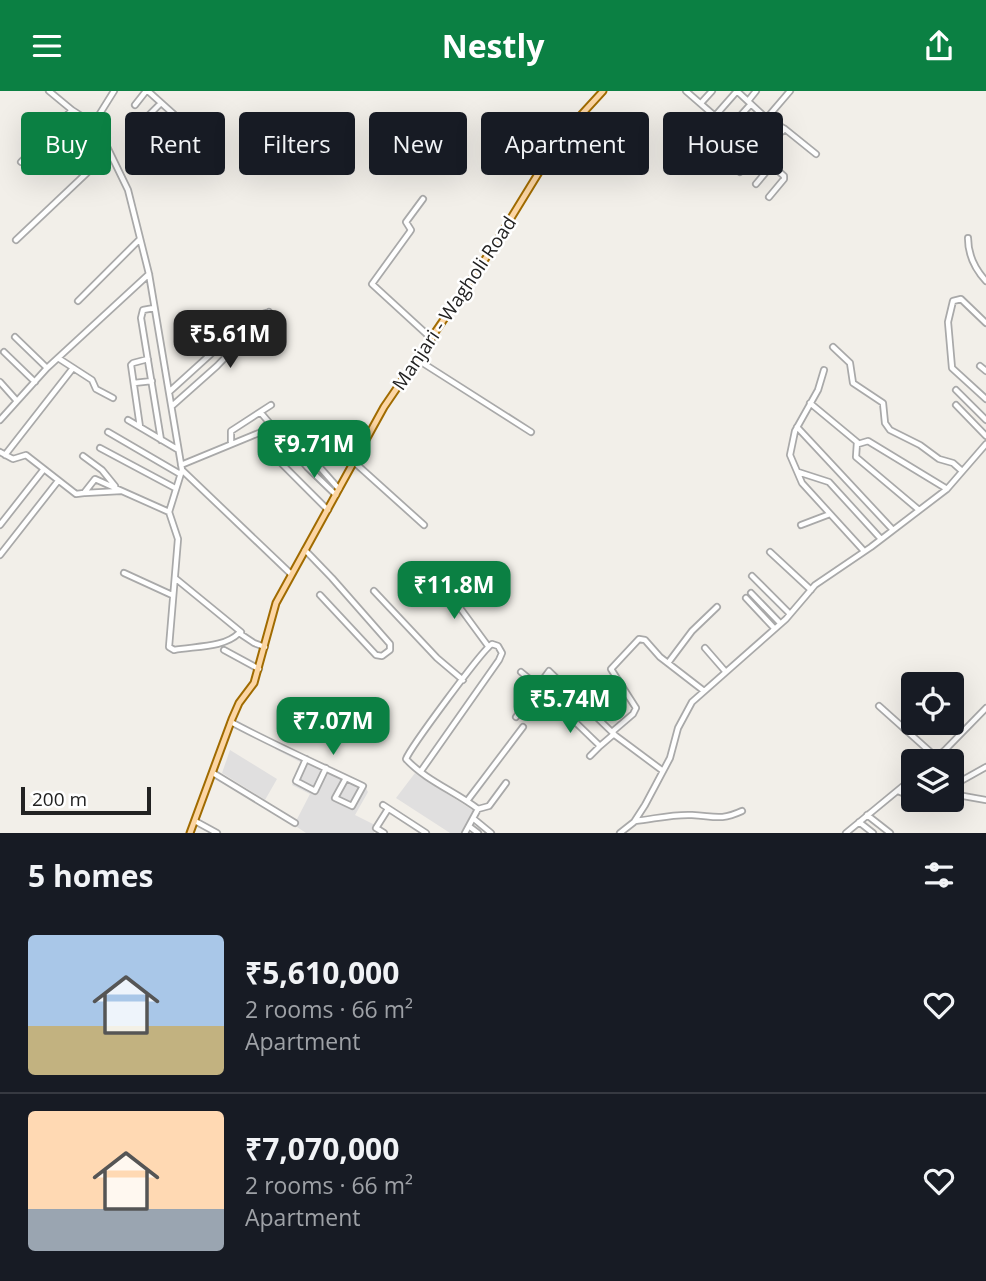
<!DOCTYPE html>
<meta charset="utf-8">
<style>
:root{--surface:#171b24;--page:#242831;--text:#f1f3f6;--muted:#9ea1a6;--line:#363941;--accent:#0b8043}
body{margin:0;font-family:"Open Sans",sans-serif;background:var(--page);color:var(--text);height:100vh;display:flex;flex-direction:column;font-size:26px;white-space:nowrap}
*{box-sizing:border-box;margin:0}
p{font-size:23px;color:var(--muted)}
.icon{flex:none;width:38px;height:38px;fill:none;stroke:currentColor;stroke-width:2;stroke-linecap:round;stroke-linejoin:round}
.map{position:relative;height:742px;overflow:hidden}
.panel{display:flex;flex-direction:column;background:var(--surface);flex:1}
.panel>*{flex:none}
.hud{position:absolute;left:21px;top:21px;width:945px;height:63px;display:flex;gap:14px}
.controls{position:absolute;left:901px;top:581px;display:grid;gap:14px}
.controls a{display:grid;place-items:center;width:63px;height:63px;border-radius:7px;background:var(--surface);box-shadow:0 7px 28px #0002;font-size:35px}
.scale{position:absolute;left:21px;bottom:18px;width:130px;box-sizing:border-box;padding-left:7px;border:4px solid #222;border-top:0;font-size:19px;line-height:24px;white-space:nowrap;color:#222;-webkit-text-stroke:5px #fff;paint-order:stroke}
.price{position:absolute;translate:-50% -60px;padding:0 16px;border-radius:14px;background:var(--accent);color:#fff;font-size:23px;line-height:46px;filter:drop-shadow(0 2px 4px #0008)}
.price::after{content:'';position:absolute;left:50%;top:42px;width:21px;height:16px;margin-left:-10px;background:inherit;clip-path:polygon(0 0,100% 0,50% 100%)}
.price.current{background:#222;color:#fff}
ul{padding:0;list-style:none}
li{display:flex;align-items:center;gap:21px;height:175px;padding:0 28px}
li+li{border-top:2px solid var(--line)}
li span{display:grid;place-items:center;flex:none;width:196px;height:140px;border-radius:7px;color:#555}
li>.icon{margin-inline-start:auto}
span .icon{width:84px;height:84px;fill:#fffc;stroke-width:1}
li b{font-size:30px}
h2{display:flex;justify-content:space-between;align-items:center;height:84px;padding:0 28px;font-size:30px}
.chip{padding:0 24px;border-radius:7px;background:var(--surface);box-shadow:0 7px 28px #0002;font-size:24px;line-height:63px}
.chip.current{background:var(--accent);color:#fff}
header{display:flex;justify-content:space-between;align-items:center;height:91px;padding:0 28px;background:var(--accent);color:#fff;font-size:32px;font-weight:700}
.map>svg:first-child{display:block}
.residential{fill:#e0dfdf}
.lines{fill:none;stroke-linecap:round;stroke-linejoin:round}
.minor-casing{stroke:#a9a9a9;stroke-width:8}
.major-casing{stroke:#a06b00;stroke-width:9}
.minor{stroke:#fff;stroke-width:4.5}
.major{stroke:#fcd6a4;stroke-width:5}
.labels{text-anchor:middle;stroke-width:5;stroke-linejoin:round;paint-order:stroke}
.street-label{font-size:19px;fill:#222;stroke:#fff}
</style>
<header><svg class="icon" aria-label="menu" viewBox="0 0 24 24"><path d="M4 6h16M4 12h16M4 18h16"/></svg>Nestly<svg class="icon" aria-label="share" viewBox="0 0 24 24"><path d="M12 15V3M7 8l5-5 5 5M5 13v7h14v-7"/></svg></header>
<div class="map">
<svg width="986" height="742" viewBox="0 0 986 742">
<rect width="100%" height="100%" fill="#f2efe9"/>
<path class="residential" d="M 277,652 L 365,695 L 368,701 L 355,724 L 375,734 L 374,742 L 306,742 L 294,734 L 310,703 L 292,694 L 302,672 L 275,658 Z
M 230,659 L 277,688 L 265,709 L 222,682 Z
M 415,682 L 474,720 L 474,725 L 462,742 L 450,742 L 396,707 Z"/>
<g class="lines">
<g class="minor-casing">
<path id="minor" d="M 49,0 L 72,19
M 114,0 L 99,24 L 97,35 L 128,99 L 149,183 L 182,379 L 291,483
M 148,0 L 178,27
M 686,0 L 784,85 L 784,88 L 769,106
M 737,0 L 767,28 L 785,38 L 816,63
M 748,10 L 756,0
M 701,12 L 712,0
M 135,14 L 146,0
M 715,25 L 737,0
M 146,27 L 161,12
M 713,55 L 751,13
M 48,68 L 89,29
M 21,71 L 72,19 L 97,35
M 729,71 L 790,0
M 740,81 L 768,52 L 785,38
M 756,93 L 772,74
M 423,108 L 406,131 L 411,139 L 409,142 L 372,193 L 432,248
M 968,147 C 968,164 974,177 986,190
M 16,149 L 109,61
M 78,210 L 139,149
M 154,217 L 143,219 L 141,227 L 161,349
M 986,232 L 961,208 L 953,210 L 948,231 L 952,277 L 986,308
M 15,246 L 47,277
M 220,250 L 240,230 L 269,221
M 833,256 L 850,272 L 853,292 L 883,312 L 885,332 L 890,339 L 920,354 L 939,368 L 953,372 L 962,380
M 4,261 L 35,291
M 58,267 L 92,289 L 96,298 L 113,307
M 418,269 L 531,341
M 980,275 L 986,280
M 824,279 L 818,299 L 795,340 L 790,364 L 802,392 L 864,460
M 0,291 L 17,310
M 134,292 L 152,290
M 956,299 L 986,329
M 169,301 L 212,262 L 218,253
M 810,312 L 857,351 L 856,366 L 919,419
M 956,314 L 986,345
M 172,315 L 217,275 L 269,221
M 261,322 L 307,376 L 336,404
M 0,329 L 47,277 L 149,183
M 128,329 L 177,358
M 140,336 L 131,274 L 133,272 L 148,268
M 797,336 L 893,439
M 108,341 L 180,383
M 231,351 L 231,340 L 271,314
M 858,353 L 868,350 L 947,398
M 100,357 L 175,397
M 0,361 L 13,368 L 26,364 L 76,403 L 84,402 L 95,388 L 169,421
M 271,362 L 328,419
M 308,363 L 339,398
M 5,364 L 73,277
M 83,365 L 102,379 L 115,395
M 354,371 L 424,434
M 181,374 L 271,337
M 182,379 L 169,421 L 178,448 L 169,556 L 174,559 C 195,555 224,557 239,542 L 254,552 L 265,556
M 798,381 L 829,391 L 881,448
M 85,402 L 121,400
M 0,434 L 44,378
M 801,434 L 830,423
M 305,459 L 332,487 L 390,553 L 390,559 L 382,565 L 376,564 L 320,504
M 770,461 L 811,499
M 0,464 L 58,390
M 124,482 L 172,504
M 752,485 L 790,523
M 175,487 L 241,541
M 441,491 L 488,555
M 374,500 L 437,567 L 463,589
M 751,502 L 780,532
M 746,507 L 774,537
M 705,557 L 725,580
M 224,559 L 259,578
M 668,572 L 692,540 L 717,516
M 521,581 L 538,595 L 549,580 L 616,645 L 663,680
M 879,615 L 936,666
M 516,626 L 538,595 L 600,655 L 614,643
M 231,631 C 274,654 319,674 363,695 L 352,715 L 335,707 L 346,687
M 612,641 L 633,623 L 636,617 L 611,578 L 639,548 L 645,549 L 660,566 L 704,600
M 590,665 L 600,655
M 306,668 L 296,690 L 315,700 L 326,677
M 932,670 L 945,659 L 986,617
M 421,680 L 499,569 L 502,562 L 498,555 L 492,553 C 483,558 410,657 406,668 C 425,689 456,701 478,718 L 465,742
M 213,682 L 295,732
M 952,695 L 986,676
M 898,700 L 905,703 L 914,703
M 952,703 L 986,709
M 467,710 L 523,636
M 383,714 L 426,742
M 478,718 L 489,715 L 506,692
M 867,724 L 890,742
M 474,728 L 491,742
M 195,730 L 217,742
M 635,730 C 654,728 673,723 692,724 C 714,725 720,730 742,720
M 859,731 L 873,742
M 470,736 L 478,742
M 384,742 L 376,737 L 388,718
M 620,742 L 634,731 L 645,714 L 670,667 L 678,637 L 692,611 L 786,528 L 815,494 L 871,456 L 947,398 L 986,353
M 846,742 L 914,686"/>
</g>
<g class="major-casing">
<path id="major" d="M 190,742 L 232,628 L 239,612 L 254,592 L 276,512 L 384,316 L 492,158 L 560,47 L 603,0"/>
</g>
<use href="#minor" class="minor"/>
<use href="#major" class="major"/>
</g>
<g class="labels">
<g class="street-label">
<text transform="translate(454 212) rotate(-56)" y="7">Manjari - Wagholi Road</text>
</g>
</g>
</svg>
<div class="controls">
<a><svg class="icon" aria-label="locate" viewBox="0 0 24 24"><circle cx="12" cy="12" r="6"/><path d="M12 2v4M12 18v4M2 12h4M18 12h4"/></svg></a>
<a><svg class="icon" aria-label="layers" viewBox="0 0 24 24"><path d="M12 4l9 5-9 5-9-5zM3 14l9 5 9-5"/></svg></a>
</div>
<div class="scale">200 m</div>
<b class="price current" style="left:230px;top:279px">₹5.61M</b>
<b class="price" style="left:314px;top:389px">₹9.71M</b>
<b class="price" style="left:454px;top:530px">₹11.8M</b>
<b class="price" style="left:570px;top:644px">₹5.74M</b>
<b class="price" style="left:333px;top:666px">₹7.07M</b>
<div class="hud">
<a class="chip current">Buy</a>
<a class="chip">Rent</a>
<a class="chip">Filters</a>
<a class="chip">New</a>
<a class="chip">Apartment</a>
<a class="chip">House</a>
</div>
</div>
<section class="panel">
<h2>5 homes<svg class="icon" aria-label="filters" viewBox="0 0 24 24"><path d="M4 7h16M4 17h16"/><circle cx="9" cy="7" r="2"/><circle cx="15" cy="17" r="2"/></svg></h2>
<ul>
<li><span style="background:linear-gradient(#a9c7e8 65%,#c2b280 0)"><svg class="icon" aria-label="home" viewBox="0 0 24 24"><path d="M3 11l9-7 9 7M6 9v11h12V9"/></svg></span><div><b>₹5,610,000</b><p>2 rooms · 66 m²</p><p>Apartment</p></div><svg class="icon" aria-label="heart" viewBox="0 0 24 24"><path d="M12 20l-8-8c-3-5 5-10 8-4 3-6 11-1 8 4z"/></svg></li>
<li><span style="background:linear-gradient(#ffd9b3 70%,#9aa5b1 0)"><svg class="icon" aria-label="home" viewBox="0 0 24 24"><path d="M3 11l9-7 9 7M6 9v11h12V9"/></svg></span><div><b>₹7,070,000</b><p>2 rooms · 66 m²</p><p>Apartment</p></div><svg class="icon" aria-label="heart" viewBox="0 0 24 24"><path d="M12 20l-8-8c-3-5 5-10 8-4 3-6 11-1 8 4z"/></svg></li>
</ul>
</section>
